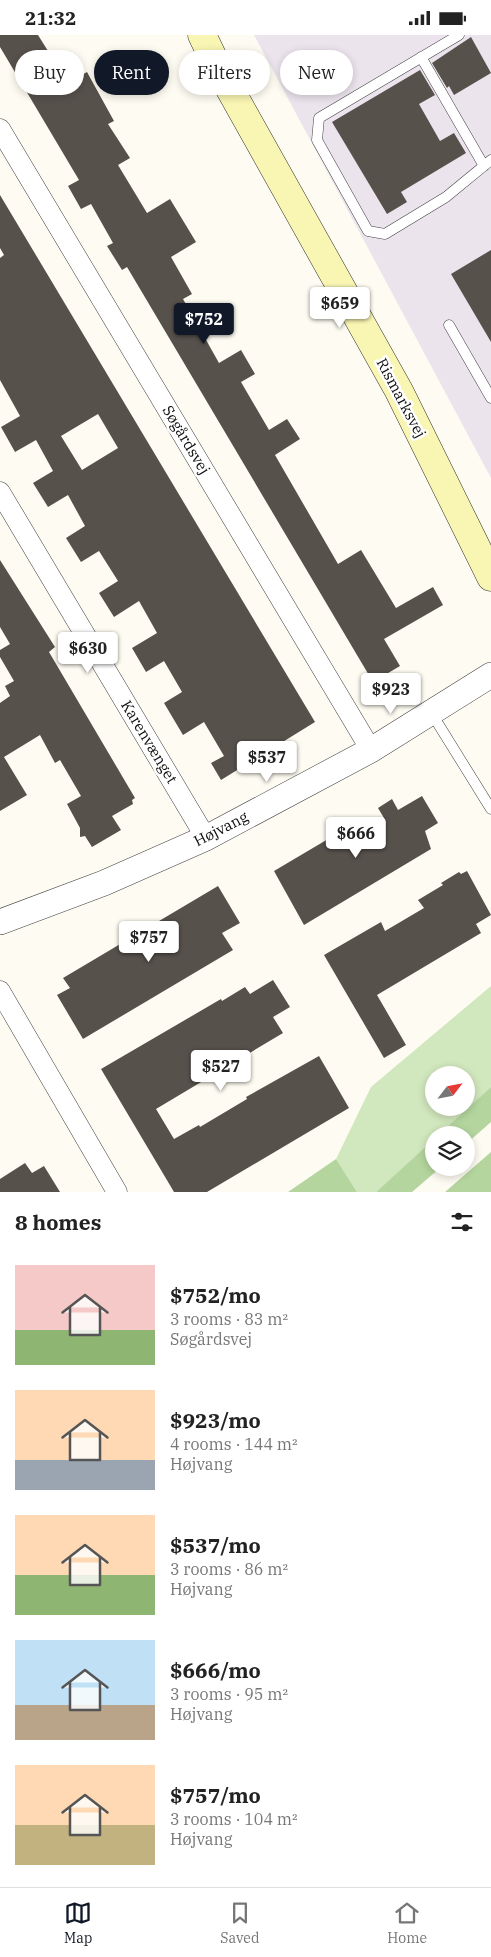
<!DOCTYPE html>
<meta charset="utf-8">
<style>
:root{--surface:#fff;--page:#f2f2f2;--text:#222;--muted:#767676;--line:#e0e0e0;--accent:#111827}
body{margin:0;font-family:"IBM Plex Serif",serif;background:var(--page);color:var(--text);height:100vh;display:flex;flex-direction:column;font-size:19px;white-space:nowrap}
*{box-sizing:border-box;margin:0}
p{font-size:16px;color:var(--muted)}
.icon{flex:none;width:28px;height:28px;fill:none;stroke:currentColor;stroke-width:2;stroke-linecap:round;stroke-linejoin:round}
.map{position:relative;height:1157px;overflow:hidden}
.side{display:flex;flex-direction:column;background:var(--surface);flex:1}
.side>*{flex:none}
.banner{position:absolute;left:15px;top:15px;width:461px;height:45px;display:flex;gap:10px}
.needle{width:32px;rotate:58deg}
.fabs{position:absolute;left:425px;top:1031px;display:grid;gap:10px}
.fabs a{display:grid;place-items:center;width:50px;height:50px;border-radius:50%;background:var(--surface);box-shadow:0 2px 8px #0003;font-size:25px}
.price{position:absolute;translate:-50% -42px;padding:0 11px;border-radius:5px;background:#fff;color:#222;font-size:16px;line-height:32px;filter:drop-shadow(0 1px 2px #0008)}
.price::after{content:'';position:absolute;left:50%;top:30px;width:15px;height:11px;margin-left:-8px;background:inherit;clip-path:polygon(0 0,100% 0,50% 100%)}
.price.current{background:var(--accent);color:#fff}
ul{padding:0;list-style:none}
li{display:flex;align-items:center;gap:15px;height:125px;padding:0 15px}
li span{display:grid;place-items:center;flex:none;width:140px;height:100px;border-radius:0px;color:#555}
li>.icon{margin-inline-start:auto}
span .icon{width:60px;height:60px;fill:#fffc;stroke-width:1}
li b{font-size:21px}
h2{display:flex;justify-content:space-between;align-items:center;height:60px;padding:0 15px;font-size:21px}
.tag{padding:0 18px;border-radius:22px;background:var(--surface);box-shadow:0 2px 8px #0003;font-size:18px;line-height:45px}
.tag.current{background:var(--accent);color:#fff}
.status{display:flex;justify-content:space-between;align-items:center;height:35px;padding:0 25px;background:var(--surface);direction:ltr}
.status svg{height:14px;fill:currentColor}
.tab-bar{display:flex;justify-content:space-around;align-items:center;height:70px;border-top:1px solid var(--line);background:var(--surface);font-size:14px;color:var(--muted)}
.tab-bar a{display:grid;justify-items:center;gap:2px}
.tab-bar .current{color:var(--accent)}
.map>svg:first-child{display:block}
.industrial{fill:#ece4ed}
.green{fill:#d1e7bd;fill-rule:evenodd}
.forest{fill:#b4d69e}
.building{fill:#57514c;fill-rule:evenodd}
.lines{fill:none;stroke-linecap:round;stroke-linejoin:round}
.service-casing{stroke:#424242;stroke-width:11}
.minor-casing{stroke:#424242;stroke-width:21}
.tertiary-casing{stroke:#424242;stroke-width:26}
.secondary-casing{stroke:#313131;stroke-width:29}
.service{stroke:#fff;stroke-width:10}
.minor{stroke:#fff;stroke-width:20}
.tertiary{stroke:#fff;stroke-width:25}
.secondary{stroke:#f9f5b2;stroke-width:28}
.labels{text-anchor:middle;stroke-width:5;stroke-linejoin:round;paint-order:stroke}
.street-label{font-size:15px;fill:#0f0f0f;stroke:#fff}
</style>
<div class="status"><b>21:32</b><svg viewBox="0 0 49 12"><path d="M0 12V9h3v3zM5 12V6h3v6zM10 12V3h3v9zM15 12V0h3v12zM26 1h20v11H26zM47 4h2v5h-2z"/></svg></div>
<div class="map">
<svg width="491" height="1157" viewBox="0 0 491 1157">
<rect width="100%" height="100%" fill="#fefcf2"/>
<path class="industrial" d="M 254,0 L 491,0 L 491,443 Z"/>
<path class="green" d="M 491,951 L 491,1052 L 438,1100 L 434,1100 L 434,1104 L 376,1157 L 357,1157 L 336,1124 L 371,1052 ZM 434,1040 L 466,1040 L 466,1072 L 434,1072 Z"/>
<path class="forest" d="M 491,1052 L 491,1087 L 466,1109 L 466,1100 L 438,1100 Z
M 434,1104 L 434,1132 L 440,1133 L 412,1157 L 376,1157 Z
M 491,1117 L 491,1157 L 445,1157 Z
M 336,1124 L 357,1157 L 288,1157 Z"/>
<path class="building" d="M 0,0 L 38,0 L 68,48 L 87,37 L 114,86 L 108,89 L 130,123 L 118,130 L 147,178 L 170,164 L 196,207 L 171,222 L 192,259 L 183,264 L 219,328 L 241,315 L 255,339 L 241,347 L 269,395 L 287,384 L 300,404 L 275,420 L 338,529 L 361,515 L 396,573 L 433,552 L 443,570 L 384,604 L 400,631 L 373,647 L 127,232 L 122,235 L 107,211 L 113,208 L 91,169 L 81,174 L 68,151 L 79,145 L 0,12 Z
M 471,2 L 491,38 L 454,60 L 449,51 L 447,53 L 432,28 Z
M 420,35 L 435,60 L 419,69 L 440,106 L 454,98 L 466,118 L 401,157 L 407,167 L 387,179 L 332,87 Z
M 0,160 L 315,687 L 221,745 L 211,728 L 224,721 L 204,687 L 183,700 L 164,668 L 182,657 L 164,626 L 146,637 L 132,613 L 157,598 L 139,566 L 114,582 L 99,558 L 118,546 L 99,516 L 81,527 L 66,503 L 85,491 L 68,460 L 48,472 L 33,448 L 53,436 L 36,405 L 15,417 L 1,392 L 20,381 L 0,345 L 0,223 L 4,220 L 0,213 ZM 98,379 L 118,413 L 82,435 L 61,401 Z
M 491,215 L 491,307 L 451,239 Z
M 0,525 L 55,612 L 49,617 L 135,763 L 132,765 L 133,769 L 112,781 L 121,795 L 92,812 L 85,801 L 80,802 L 80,793 L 67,769 L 81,761 L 60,725 L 55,728 L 40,700 L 4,722 L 27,760 L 0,776 L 0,668 L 10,661 L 5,651 L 14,646 L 0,622 L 0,615 L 10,609 L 0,592 Z
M 422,761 L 438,788 L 425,796 L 431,814 L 304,890 L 274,836 L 345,794 L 350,803 L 384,783 L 378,773 L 392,764 L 398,775 Z
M 467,836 L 491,880 L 476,889 L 481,898 L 377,960 L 406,1010 L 384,1023 L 324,920 L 381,887 L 385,896 L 424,873 L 418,865 L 443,850 L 441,848 L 459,837 L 461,839 Z
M 218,851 L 240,888 L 222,898 L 233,915 L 83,1004 L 57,960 L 70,953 L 63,943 Z
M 273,945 L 290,972 L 273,982 L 283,998 L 156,1074 L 174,1104 L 199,1090 L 200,1092 L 247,1064 L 246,1062 L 319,1021 L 349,1073 L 207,1157 L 174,1157 L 101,1034 L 221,964 L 222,966 L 245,952 L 250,959 Z
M 25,1128 L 32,1138 L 44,1131 L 60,1157 L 0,1157 L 0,1144 Z"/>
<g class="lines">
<g class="service-casing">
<path id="service" d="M 459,0 L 319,83 L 317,105 L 368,196 L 385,199 L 446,162 L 491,125
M 421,22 L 484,131
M 449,290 L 491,363
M 432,679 L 491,774"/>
</g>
<g class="minor-casing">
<path id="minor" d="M 0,94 L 371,715
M 0,457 L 206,803
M 0,956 L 117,1157"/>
</g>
<g class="tertiary-casing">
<path id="tertiary" d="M 0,887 L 104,848 L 206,803 L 371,715 L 491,640"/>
</g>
<g class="secondary-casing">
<path id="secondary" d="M 202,0 L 217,31 L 399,356 L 491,542"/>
</g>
<use href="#service" class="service"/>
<use href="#minor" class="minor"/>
<use href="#tertiary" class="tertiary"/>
<use href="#secondary" class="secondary"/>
</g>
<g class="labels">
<g class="street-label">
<text transform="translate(401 363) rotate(62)" y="5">Rismarksvej</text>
<text transform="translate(186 405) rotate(59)" y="5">Søgårdsvej</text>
<text transform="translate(149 707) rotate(59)" y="5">Karenvænget</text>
<text transform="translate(221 794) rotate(-27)" y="5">Højvang</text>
</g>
</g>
</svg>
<div class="fabs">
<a><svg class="needle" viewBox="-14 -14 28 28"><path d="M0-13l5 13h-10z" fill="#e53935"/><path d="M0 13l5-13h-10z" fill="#767676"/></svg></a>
<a><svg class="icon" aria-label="layers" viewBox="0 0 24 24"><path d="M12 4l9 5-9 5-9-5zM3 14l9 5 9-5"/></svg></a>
</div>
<b class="price" style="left:340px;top:294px">$659</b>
<b class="price current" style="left:204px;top:310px">$752</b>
<b class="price" style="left:88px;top:639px">$630</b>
<b class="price" style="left:391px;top:680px">$923</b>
<b class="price" style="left:267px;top:748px">$537</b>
<b class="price" style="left:356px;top:824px">$666</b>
<b class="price" style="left:149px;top:928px">$757</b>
<b class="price" style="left:221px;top:1057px">$527</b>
<div class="banner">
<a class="tag">Buy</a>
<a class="tag current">Rent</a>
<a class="tag">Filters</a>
<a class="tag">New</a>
</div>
</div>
<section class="side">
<h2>8 homes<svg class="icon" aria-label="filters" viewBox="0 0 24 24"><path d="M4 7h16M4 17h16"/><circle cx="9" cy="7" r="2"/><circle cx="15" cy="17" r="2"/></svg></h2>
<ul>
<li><span style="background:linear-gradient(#f6c9c9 65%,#8fb573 0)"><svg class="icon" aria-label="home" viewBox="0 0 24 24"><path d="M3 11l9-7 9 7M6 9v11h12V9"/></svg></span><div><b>$752/mo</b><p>3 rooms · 83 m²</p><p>Søgårdsvej</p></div></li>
<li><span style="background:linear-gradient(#ffd9b3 70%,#9aa5b1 0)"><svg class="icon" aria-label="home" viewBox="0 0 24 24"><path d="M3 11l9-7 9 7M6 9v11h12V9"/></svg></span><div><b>$923/mo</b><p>4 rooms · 144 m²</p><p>Højvang</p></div></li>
<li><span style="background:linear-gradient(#ffd9b3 60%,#8fb573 0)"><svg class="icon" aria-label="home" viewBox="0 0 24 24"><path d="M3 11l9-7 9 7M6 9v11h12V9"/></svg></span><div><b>$537/mo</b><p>3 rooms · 86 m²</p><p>Højvang</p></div></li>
<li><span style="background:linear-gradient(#bfe0f5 65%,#b9a48a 0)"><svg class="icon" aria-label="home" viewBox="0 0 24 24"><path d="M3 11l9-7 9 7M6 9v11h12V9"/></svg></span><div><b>$666/mo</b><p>3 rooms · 95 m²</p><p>Højvang</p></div></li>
<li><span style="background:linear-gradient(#ffd9b3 60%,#c2b280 0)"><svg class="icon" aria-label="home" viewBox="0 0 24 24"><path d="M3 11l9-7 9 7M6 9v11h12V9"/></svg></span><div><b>$757/mo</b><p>3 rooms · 104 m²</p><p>Højvang</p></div></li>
</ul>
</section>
<nav class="tab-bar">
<a class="current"><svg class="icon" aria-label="map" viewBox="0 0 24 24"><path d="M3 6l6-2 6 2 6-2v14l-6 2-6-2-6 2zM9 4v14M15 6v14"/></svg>Map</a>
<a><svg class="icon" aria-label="saved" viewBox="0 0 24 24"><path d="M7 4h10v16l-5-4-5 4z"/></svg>Saved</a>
<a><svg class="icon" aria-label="home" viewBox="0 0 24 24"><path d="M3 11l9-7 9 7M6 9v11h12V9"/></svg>Home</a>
</nav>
